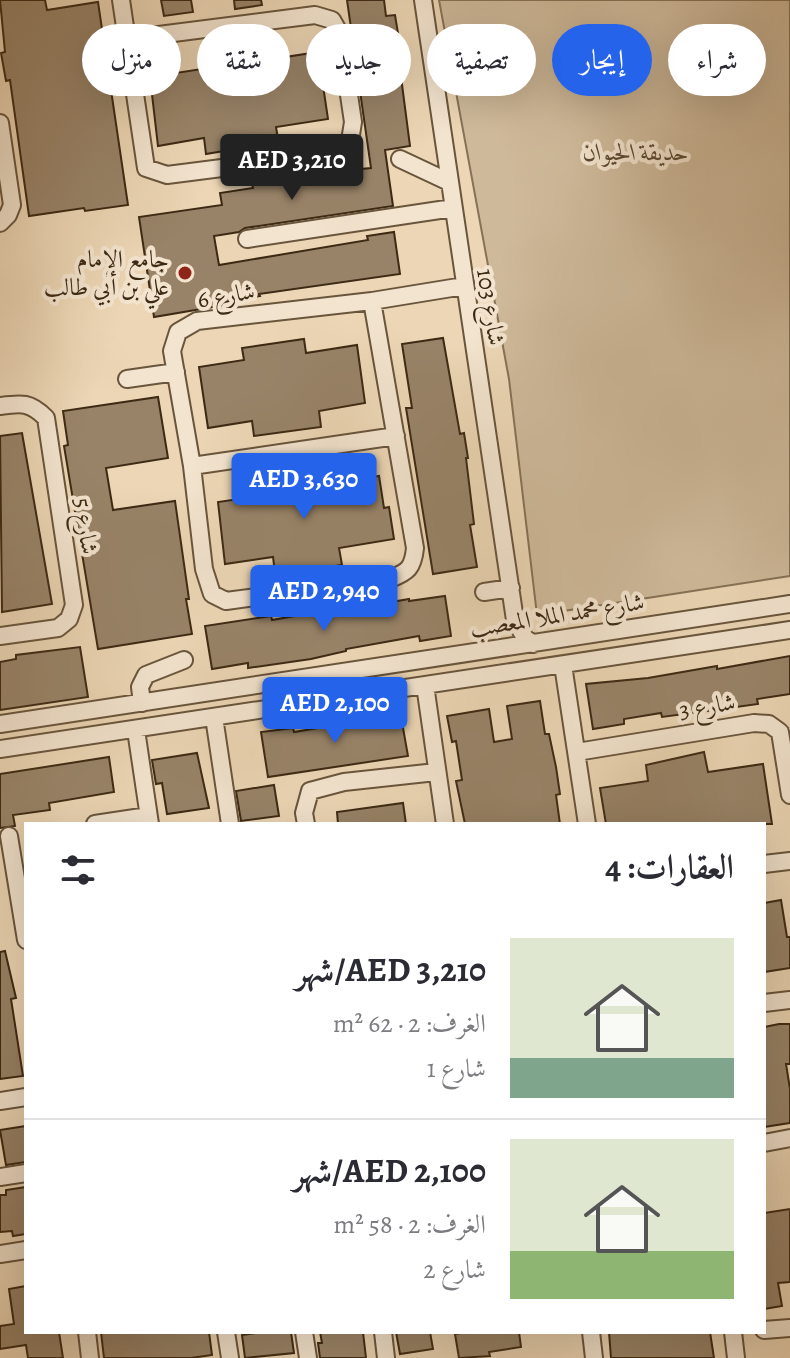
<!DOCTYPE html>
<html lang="ar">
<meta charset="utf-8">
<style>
:root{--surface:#fff;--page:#f7f7f7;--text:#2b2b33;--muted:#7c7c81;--line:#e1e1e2;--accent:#2563eb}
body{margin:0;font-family:Alegreya,Amiri,serif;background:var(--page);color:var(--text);direction:rtl;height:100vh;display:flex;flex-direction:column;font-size:30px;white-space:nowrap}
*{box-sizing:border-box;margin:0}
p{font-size:26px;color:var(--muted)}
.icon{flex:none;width:44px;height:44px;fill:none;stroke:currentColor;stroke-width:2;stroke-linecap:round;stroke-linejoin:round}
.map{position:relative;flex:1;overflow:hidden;direction:ltr}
.drawer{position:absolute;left:24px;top:822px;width:742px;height:512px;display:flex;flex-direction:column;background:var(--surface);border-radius:0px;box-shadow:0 8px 32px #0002;direction:rtl}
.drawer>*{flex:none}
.banner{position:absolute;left:24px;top:24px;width:742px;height:72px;direction:rtl;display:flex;gap:16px}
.price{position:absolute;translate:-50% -68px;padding:0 18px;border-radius:8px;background:var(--accent);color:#fff;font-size:26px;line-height:52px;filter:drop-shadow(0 2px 4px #0008)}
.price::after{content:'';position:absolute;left:50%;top:48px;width:24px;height:18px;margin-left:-12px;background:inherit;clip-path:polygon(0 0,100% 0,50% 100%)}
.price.on{background:#222;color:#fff}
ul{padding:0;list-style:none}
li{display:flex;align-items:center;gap:24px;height:200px;padding:0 32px}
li+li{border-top:2px solid var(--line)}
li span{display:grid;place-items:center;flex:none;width:224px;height:160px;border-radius:0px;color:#555}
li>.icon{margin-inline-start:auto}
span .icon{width:96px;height:96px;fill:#fffc;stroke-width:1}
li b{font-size:34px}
h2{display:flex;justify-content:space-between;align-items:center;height:96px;padding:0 32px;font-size:34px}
.tag{padding:0 28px;border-radius:36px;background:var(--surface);box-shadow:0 8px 32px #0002;font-size:28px;line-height:72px}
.tag.on{background:var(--accent);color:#fff}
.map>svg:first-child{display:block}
.green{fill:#ceb99a;stroke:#867257;stroke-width:2}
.building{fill:#988368;stroke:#3d2a14;stroke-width:2}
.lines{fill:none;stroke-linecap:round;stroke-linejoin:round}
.minor-casing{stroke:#69553c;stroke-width:20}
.minor{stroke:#f3e4cf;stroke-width:16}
.poi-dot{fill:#8f2418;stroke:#f3e4cf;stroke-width:3}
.labels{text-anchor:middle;stroke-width:8;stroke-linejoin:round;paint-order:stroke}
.park-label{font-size:24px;font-style:italic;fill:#5a472f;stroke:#f3e4cf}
.poi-label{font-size:24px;fill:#3d2a14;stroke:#f3e4cf;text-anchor:end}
.street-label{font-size:24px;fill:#3d2a14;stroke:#f3e4cf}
</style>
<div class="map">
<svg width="790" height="1358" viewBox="0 0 790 1358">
<rect width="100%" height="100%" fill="#ecd6b5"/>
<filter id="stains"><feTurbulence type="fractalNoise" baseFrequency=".0025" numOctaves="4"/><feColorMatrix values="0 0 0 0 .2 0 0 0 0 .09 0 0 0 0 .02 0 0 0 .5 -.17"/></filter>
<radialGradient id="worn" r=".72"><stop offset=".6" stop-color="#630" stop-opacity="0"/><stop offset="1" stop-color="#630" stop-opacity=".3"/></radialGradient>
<path class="green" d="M 439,0 L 790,0 L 790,576 L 537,615 L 509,379 Z"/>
<path class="building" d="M 0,0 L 45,0 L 47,10 L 98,2 L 128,205 L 85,211 L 84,208 L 29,216 L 10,80 L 6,81 L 1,53 L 5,52 Z
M 161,0 L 191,0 L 193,12 L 164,16 Z
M 234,0 L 261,0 L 262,5 L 235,9 Z
M 347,0 L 384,0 L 386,16 L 395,15 L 405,76 L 401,77 L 410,146 L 385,150 L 393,206 L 245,228 L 239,232 L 214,236 L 219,265 L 368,240 L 367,236 L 394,232 L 400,274 L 259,294 L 260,296 L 224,302 L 225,305 L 154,317 L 139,217 L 222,205 L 220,193 L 253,188 L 252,184 L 283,179 L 283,184 L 330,177 L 329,172 L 371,168 Z
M 264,44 L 266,60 L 318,52 L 328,119 L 276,127 L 278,139 L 236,146 L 236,149 L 206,154 L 204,138 L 158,146 L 150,77 L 202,69 L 200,55 Z
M 443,338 L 460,434 L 464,433 L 468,458 L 466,458 L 474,524 L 470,525 L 477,567 L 433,574 L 406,408 L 412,408 L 402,344 Z
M 304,339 L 306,353 L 357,345 L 365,403 L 319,411 L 321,427 L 254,436 L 252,421 L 208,428 L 199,367 L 244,360 L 242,348 Z
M 158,397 L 168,458 L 106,468 L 113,510 L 175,501 L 189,599 L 186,599 L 192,634 L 98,649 L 64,446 L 68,445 L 63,411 Z
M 22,433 L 52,604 L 2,612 L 0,436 Z
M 325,470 L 328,484 L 379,476 L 384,508 L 389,507 L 394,539 L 339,548 L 342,565 L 314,569 L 313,567 L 275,573 L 273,557 L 225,564 L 218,502 L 267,495 L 264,478 Z
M 445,596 L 451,636 L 420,641 L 419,636 L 346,649 L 346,651 L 311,659 L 248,668 L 248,663 L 212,669 L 205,626 L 271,616 L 272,620 L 339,608 L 340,611 L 409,599 L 409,601 Z
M 80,647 L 88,697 L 0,710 L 0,662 L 16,659 L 16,655 Z
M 790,656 L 790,694 L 757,699 L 758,704 L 729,708 L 662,717 L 661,713 L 624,719 L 624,724 L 593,729 L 586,684 L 648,678 L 717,666 L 717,669 Z
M 540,701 L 545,734 L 549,734 L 556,767 L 560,794 L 556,795 L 560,824 L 465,824 L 456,781 L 462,780 L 456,741 L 452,742 L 447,716 L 489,709 L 494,742 L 512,739 L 507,706 Z
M 400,711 L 408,756 L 268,777 L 261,732 L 293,728 L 294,732 L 336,725 L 335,721 Z
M 704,752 L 708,772 L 763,764 L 772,824 L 606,824 L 600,788 L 648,781 L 646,765 Z
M 197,753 L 209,808 L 167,814 L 162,783 L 156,784 L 152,760 Z
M 109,757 L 114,792 L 49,803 L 50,810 L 13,815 L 15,826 L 0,828 L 0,774 Z
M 274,785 L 279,816 L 241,821 L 236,791 Z
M 403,803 L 406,824 L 338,824 L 337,812 Z
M 781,900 L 787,937 L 790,937 L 790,968 L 764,972 L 764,903 Z
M 5,951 L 16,998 L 11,999 L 23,1076 L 0,1079 L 0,952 Z
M 779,1024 L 790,1024 L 790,1064 L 786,1064 L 790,1089 L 790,1123 L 764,1127 L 764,1027 Z
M 26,1126 L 26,1162 L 6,1165 L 0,1130 Z
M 26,1187 L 26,1234 L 13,1236 L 12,1231 L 0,1232 L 0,1195 L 6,1195 L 6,1190 Z
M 790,1209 L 790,1282 L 778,1283 L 782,1306 L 764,1309 L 764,1213 Z
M 26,1286 L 26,1332 L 59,1332 L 63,1358 L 28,1358 L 26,1345 L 0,1349 L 0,1326 L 14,1324 L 9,1289 Z
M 101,1332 L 209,1332 L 212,1355 L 191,1358 L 104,1358 Z
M 264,1332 L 291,1332 L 294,1353 L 245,1358 L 242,1335 Z
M 320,1332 L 363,1332 L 366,1358 L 320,1358 L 318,1343 L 322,1343 Z
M 396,1332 L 430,1332 L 433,1349 L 400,1354 Z
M 467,1332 L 519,1332 L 521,1347 L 489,1352 L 490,1356 L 459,1358 L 455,1334 Z
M 609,1332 L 710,1332 L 714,1358 L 611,1358 Z"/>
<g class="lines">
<g class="minor-casing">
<path id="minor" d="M 121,0 L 146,168 L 167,175 L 339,153 L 350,141 L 353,122 L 340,34 L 332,20 L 315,15 L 127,39
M 423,0 L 515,620 L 525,638 L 533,644
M 0,123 L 12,205 L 8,215 L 0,223
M 400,159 L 449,182
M 247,239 L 453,208
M 372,301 L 415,548 C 413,568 408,572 390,579 L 226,601 L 212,594 L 204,569 L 192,466 L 172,351 L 178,332 L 197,321 L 372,301 L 464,286
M 127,379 L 176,372
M 0,406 C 22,403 30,402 46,418 L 74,605 L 69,619 L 58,628 L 0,636
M 192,466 L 396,436
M 484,592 L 511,588
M 563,665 L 587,824
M 425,685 L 445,824
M 142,703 L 140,687 L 146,675 L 184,660
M 214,717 L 230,824
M 0,724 L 790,604
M 136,730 L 150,824
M 0,749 L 790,630
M 577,752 L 754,723 L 769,724 L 780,732 L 790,795
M 95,824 L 148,816
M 306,824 L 304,813 L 310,791 L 344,782 L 436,772
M 9,836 L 26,940
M 764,864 L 790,861
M 764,1003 L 790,1000
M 0,1101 L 26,1097
M 764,1143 L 790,1138
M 0,1177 L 26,1173
M 0,1254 L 26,1250
M 764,1330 L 790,1328
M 87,1332 L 90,1358
M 226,1332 L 230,1358
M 304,1332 L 308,1358
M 383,1332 L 386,1358
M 591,1332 L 594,1358
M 733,1332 L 736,1358"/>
</g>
<use href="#minor" class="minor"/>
</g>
<circle class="poi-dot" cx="185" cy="273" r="8"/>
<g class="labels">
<g class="park-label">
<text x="636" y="160">حديقة الحيوان</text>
</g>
<g class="poi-label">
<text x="169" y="267">جامع الإمام<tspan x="169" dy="28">علي بن أبي طالب</tspan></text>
</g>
<g class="street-label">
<text transform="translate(226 295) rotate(-9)" y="8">شارع 6</text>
<text transform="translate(491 307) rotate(81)" y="8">شارع 103</text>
<text transform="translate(86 526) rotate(82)" y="8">شارع 5</text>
<text transform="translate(557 615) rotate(-9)" y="8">شارع محمد الملا المعصب</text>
<text transform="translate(707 706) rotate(-9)" y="8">شارع 3</text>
</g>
</g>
<rect width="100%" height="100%" filter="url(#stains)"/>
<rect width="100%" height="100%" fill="url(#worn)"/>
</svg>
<b class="price on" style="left:292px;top:202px">AED 3,210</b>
<b class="price" style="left:304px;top:521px">AED 3,630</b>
<b class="price" style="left:324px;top:633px">AED 2,940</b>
<b class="price" style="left:335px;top:745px">AED 2,100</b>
<div class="banner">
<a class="tag">شراء</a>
<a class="tag on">إيجار</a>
<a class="tag">تصفية</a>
<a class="tag">جديد</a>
<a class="tag">شقة</a>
<a class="tag">منزل</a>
</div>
<section class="drawer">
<h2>العقارات: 4<svg class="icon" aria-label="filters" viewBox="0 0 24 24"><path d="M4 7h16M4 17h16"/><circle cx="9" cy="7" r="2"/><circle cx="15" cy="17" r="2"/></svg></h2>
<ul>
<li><span style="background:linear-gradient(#dfe7d0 75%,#7fa58c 0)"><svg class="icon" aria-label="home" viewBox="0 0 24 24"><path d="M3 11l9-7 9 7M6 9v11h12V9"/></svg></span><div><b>AED 3,210/شهر</b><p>الغرف: 2 · 62 m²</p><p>شارع 1</p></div></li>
<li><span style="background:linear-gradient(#dfe7d0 70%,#8fb573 0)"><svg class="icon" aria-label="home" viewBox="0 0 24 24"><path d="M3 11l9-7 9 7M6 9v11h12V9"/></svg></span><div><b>AED 2,100/شهر</b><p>الغرف: 2 · 58 m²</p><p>شارع 2</p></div></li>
</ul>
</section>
</div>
